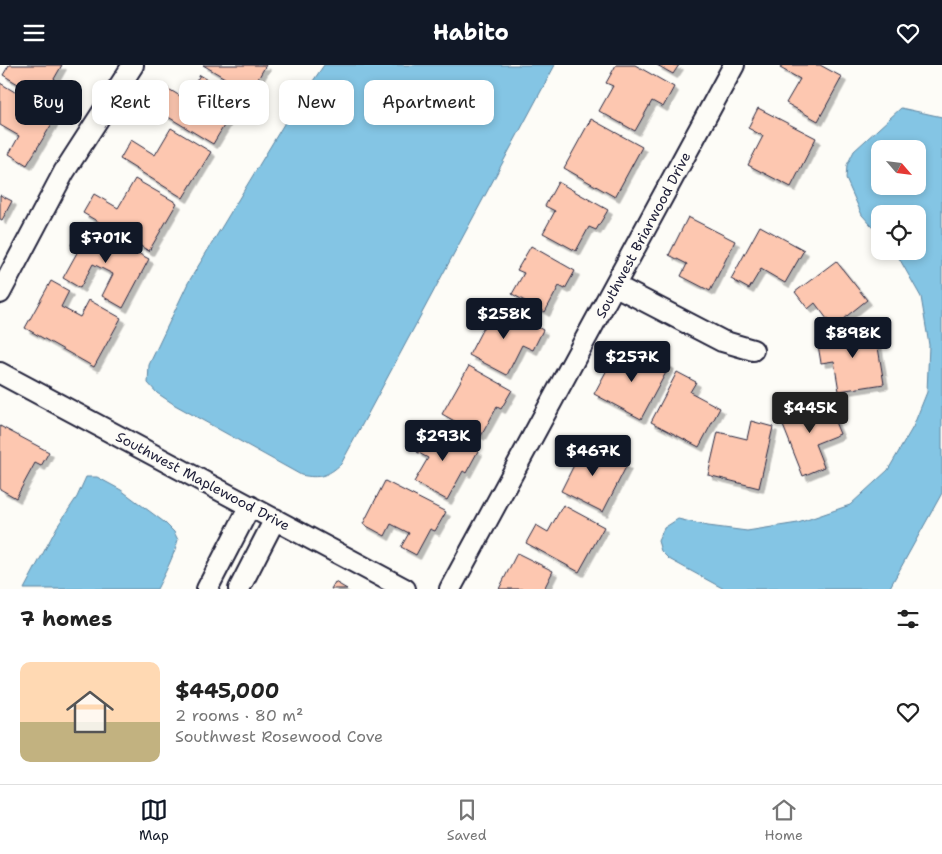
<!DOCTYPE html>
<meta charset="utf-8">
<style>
:root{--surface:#fff;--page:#f6f6f6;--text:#222;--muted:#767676;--line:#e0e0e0;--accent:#111827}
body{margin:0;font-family:"Shantell Sans",sans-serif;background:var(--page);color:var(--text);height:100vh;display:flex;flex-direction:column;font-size:19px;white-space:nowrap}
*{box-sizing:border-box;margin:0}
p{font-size:16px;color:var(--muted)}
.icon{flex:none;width:28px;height:28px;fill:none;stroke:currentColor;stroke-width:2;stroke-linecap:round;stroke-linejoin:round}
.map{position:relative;height:524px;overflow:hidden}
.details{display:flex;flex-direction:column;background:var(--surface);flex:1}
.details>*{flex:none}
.top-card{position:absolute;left:15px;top:15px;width:500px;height:45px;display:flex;gap:10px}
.needle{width:32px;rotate:118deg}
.fabs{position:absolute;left:871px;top:75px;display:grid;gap:10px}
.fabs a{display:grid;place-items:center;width:55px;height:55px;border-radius:10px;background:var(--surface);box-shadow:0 2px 8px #0003;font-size:25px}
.price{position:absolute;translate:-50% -42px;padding:0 11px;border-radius:5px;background:var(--accent);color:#fff;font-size:16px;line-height:32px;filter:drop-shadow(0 1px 2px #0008)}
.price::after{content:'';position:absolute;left:50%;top:30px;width:15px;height:11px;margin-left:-8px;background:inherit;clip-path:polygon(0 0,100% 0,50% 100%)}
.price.on{background:#222;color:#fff}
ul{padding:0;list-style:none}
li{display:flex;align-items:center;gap:15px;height:125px;padding:0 20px}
li span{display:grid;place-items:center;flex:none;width:140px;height:100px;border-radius:10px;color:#555}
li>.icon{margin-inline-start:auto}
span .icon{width:60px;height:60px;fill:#fffc;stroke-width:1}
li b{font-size:21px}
h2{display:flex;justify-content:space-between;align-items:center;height:60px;padding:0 20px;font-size:21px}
.pill{padding:0 18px;border-radius:10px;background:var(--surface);box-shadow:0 2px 8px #0003;font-size:18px;line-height:45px}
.pill.on{background:var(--accent);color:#fff}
header{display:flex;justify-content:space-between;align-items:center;height:65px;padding:0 20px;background:var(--accent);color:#fff;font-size:22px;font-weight:700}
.menu{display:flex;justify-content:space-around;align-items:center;height:70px;border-top:1px solid var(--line);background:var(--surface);font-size:14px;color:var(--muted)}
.menu a{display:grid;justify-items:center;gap:2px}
.menu .on{color:var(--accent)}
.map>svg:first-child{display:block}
.water{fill:#84c5e4;stroke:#5d84a0;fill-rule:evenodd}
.building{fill:#fdc7b0;stroke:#22223b;filter:url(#shadow)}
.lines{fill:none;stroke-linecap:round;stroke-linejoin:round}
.minor-casing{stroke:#22223b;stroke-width:24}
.minor{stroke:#fdfcf7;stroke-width:20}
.labels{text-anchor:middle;stroke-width:4;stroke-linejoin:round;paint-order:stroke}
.street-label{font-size:14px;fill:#22223b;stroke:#fdfcf7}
</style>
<header><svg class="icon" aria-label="menu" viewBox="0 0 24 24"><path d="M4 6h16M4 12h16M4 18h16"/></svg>Habito<svg class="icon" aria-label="heart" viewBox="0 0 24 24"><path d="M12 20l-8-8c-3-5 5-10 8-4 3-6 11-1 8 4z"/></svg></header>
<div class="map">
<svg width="942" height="524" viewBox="0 0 942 524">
<defs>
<filter id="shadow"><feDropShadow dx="4.5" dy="4.5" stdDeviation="0" flood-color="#0004"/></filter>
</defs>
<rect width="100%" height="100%" fill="#fdfcf7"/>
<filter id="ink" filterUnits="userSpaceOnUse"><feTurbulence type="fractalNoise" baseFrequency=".02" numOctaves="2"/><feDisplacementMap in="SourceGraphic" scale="10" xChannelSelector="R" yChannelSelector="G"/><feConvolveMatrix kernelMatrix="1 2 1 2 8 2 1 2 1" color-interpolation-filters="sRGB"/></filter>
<g filter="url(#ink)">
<path class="water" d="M 324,0 L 555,0 L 341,399 C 328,411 319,414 301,410 L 175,340 L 157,328 L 148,318 L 149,300 L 188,218 L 287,54 Z
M 901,43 L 942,52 L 942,428 L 889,524 L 724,524 L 669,494 L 661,486 L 658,476 L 664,463 L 678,454 L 708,461 L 747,466 L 798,458 L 850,440 L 888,405 L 913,362 L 927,327 L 929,280 L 921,232 L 895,186 L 918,186 L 918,149 L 880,149 L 880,170 L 862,150 L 846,114 L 847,100 L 854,86 ZM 880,84 L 918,84 L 918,121 L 880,121 Z
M 86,412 L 97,412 L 121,425 L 164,457 L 174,467 L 178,475 C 173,493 165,508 157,524 L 24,524 L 57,462 L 77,432 Z"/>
<path class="building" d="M 9,0 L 62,0 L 54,14 L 77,28 L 66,48 L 3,10 Z
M 203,0 L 266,0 L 250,28 Z
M 616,0 L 635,0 L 674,22 L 663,42 L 652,36 L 635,66 L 599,46 L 613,21 L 606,18 Z
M 657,0 L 679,0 L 673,9 Z
M 782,0 L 820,0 L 842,12 L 818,56 L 786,38 L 800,14 L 780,3 Z
M 200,10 L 240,34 L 213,79 L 150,41 L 162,20 L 185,34 Z
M 0,18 L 56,52 L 27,100 L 9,89 L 19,71 L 0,60 Z
M 758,43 L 816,73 L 791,122 L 748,100 L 763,71 L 748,63 Z
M 591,54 L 642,82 L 615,132 L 564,103 Z
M 171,63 L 211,87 L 183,133 L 120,94 L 131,75 L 155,90 Z
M 135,114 L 177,138 L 149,186 L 83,148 L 94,129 L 118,143 Z
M 558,117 L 608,145 L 596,165 L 589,162 L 576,186 L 543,168 L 555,146 L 545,141 Z
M 0,130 L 12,136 L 2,155 L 0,154 Z
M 688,152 L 735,176 L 710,226 L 681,211 L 687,199 L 669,190 Z
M 82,159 L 149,194 L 123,243 L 102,231 L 113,209 L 93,199 L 80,223 L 63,213 L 79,184 L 71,180 Z
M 760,161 L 804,185 L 785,218 L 761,204 L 749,224 L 731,214 Z
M 531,181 L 575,206 L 565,224 L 559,221 L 545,247 L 512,229 L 524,208 L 517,205 Z
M 836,196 L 867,235 L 833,262 L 815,238 L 808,244 L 795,227 Z
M 51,216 L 69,226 L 61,242 L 80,252 L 89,235 L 121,253 L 94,302 L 25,263 Z
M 495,240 L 543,265 L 533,285 L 522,280 L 507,310 L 469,290 Z
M 875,264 L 884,319 L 839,326 L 834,296 L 821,298 L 817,274 Z
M 617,286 L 641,299 L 647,287 L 670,300 L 641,354 L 594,329 Z
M 469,301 L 512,325 L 501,344 L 497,342 L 481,371 L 442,349 Z
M 677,307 L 696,317 L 690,327 L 720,343 L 699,382 L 651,357 Z
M 826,335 L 840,369 L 815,379 L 824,402 L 803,411 L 780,353 Z
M 751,356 L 773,362 L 759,423 L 708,410 L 718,367 L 747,374 Z
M 0,361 L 49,387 L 41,401 L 35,398 L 16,433 L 0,424 Z
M 432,361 L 478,386 L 466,408 L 463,406 L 447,435 L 414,417 L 428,393 L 417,387 Z
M 579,376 L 627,400 L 603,447 L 561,426 L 575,398 L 569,395 Z
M 385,416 L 446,447 L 435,466 L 430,464 L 416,490 L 401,482 L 409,468 L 391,459 L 385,471 L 363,459 Z
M 563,440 L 604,462 L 579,507 L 526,478 L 536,460 L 548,467 Z
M 517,488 L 553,506 L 544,524 L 499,524 Z
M 335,517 L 347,524 L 331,524 Z"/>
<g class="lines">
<g class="minor-casing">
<path id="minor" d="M 616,221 L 722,276 L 753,285
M 0,228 L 64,107 L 133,0
M 0,308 L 405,524
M 207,524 L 250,441
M 239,524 L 275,454
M 450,524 L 734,0"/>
</g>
<use href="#minor" class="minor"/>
</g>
</g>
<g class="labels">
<g class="street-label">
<text transform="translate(643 170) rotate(-62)" y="5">Southwest Briarwood Drive</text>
<text transform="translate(203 416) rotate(28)" y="5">Southwest Maplewood Drive</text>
</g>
</g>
</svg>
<div class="fabs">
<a><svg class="needle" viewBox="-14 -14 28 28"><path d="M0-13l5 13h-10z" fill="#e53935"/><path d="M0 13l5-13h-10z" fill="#767676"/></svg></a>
<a><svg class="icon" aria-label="locate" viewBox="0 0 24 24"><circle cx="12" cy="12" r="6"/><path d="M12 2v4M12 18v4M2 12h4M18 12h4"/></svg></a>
</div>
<b class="price" style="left:106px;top:199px">$701K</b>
<b class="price" style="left:504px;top:275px">$258K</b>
<b class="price" style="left:853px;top:294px">$898K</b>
<b class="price" style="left:632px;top:318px">$257K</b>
<b class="price on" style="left:810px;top:369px">$445K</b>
<b class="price" style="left:443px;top:397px">$293K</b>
<b class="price" style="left:593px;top:412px">$467K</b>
<div class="top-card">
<a class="pill on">Buy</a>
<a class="pill">Rent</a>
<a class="pill">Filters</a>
<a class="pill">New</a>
<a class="pill">Apartment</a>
</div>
</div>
<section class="details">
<h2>7 homes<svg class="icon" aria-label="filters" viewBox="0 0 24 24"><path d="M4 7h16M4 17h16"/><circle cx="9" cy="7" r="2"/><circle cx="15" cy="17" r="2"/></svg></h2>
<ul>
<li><span style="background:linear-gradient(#ffd9b3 60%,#c2b280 0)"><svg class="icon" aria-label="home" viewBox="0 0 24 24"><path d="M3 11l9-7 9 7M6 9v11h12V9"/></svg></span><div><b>$445,000</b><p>2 rooms · 80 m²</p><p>Southwest Rosewood Cove</p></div><svg class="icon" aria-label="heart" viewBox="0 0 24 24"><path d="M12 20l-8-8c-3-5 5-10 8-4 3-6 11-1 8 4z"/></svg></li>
</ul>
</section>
<nav class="menu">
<a class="on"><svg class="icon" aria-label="map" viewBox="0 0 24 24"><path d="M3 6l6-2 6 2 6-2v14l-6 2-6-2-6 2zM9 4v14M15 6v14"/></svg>Map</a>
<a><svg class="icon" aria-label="saved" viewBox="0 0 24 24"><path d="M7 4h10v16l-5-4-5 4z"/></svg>Saved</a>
<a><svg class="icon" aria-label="home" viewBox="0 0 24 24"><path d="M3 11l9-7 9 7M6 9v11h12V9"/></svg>Home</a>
</nav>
